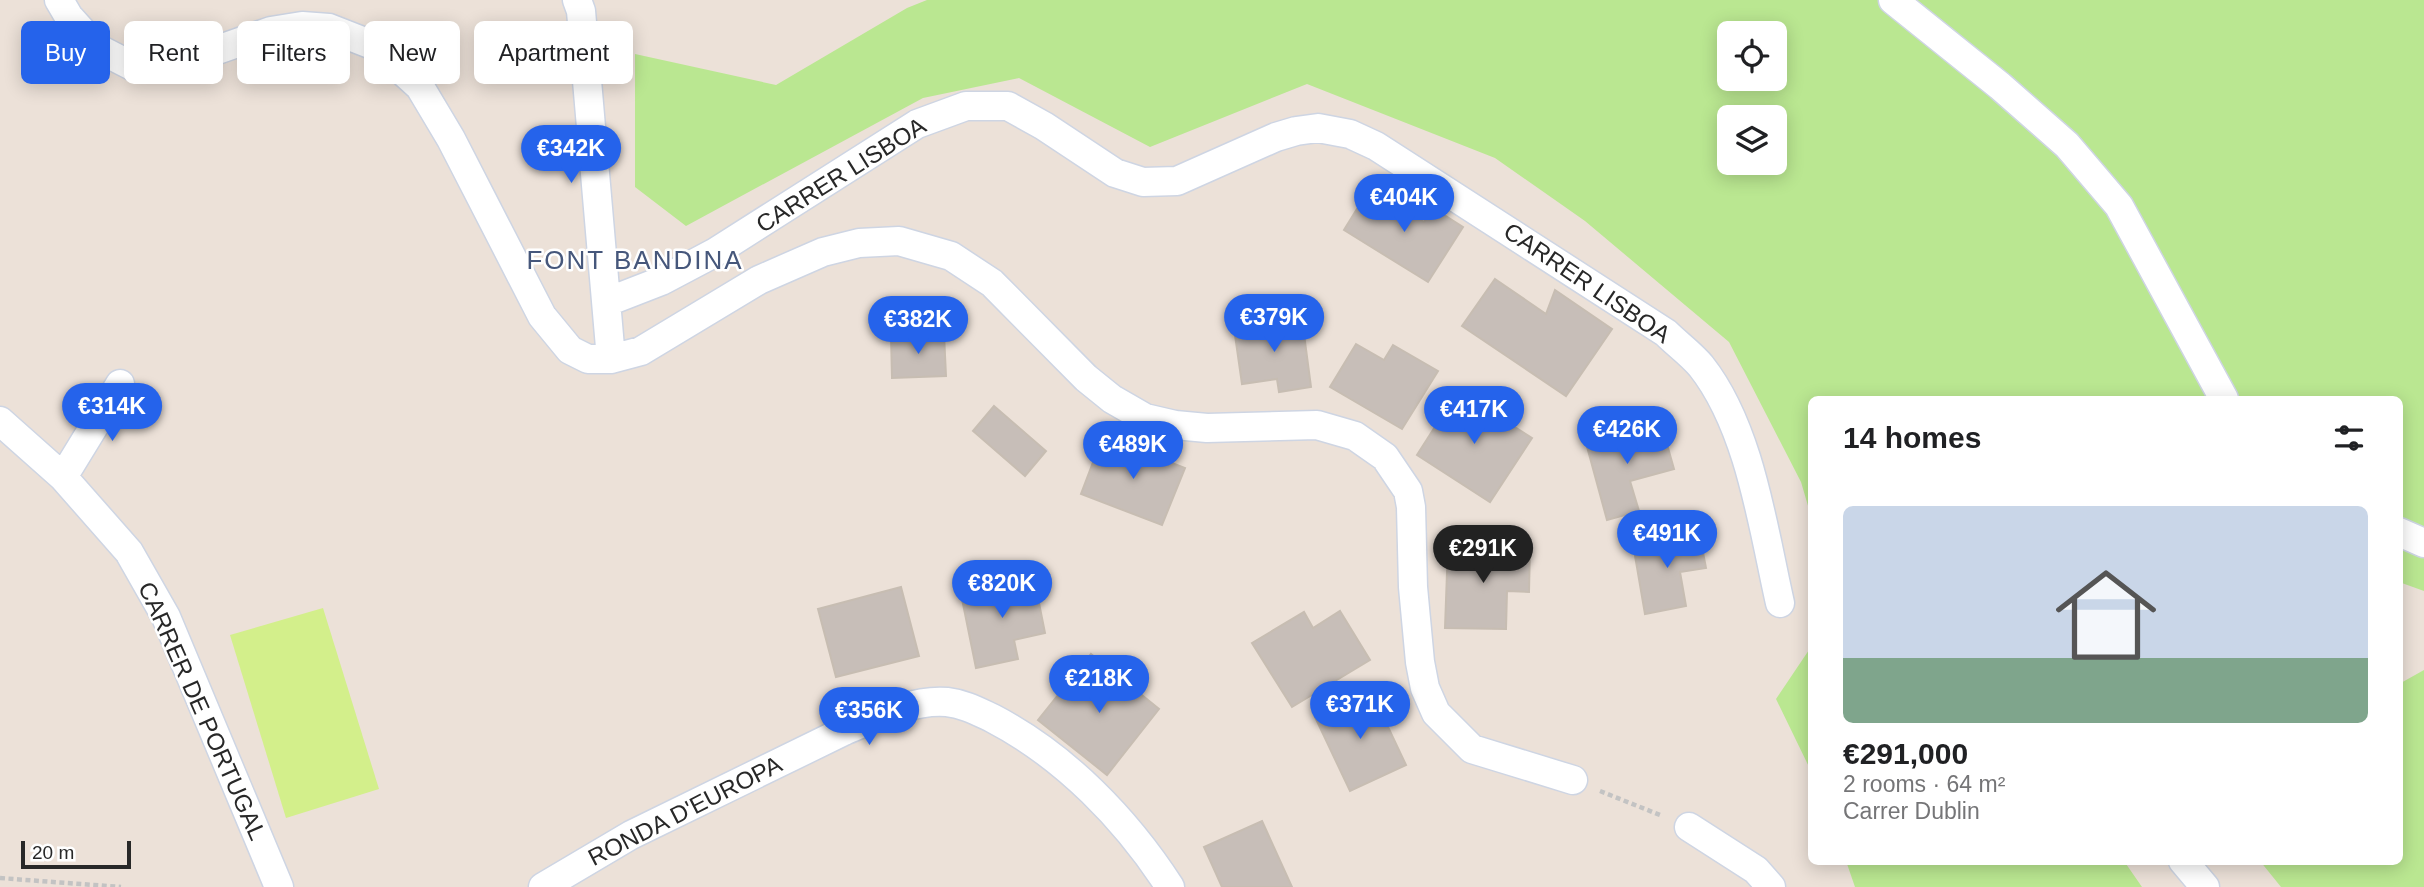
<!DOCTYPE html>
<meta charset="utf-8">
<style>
:root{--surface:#fff;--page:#f6f6f6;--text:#202124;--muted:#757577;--line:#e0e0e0;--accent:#2563eb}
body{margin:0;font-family:Arial,sans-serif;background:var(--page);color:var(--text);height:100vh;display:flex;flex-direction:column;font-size:26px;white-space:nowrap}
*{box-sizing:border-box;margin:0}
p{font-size:23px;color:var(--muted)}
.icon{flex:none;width:38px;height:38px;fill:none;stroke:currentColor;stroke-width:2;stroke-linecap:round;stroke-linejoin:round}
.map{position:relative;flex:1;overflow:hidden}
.side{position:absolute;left:1808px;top:396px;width:595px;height:469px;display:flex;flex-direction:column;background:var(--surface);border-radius:10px;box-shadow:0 4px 18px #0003}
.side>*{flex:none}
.top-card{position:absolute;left:21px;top:21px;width:665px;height:63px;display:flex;gap:14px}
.controls{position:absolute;left:1717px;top:21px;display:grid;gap:14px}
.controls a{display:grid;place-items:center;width:70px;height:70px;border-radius:10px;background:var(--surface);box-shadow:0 4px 18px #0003;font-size:35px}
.scale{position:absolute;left:21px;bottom:18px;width:110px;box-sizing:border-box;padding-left:7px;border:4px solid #282828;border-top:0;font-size:19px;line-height:24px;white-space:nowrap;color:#282828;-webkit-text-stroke:5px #fff;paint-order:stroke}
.price{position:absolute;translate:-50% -60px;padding:0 16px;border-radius:24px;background:var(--accent);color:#fff;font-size:23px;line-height:46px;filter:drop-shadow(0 2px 4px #0008)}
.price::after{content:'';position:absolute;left:50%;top:42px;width:21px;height:16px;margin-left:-10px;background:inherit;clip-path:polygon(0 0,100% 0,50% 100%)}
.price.active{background:#222;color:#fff}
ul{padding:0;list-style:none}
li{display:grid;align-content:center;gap:14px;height:371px;padding:0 35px}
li+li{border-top:2px solid var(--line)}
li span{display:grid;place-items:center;height:217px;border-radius:10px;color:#555}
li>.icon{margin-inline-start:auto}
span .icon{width:126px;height:126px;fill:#fffc;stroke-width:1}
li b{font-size:30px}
h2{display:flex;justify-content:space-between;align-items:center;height:84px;padding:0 35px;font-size:30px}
.tag{padding:0 24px;border-radius:10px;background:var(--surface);box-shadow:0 4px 18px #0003;font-size:24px;line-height:63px}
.tag.active{background:var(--accent);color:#fff}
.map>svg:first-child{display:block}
.green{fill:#bae791;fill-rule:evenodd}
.pitch{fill:#d3ef8b}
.building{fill:#c7beb8;stroke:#c7bdb2;stroke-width:2}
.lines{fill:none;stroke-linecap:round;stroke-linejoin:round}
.minor-casing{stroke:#ced5e3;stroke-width:31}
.path{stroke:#c3c3c3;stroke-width:4.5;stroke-dasharray:5 3.5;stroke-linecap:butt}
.minor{stroke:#fff;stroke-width:28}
.labels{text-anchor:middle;stroke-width:5;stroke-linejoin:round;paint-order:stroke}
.street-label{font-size:24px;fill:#282828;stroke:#fff}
.neighbourhood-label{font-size:26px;letter-spacing:2px;fill:#46577b;stroke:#fff}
</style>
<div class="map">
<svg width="2424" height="887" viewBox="0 0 2424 887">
<rect width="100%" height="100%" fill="#ece1d8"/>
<path class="green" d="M 927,0 L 2424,0 L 2424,591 L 2399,582 L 2399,399 L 1811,399 L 1811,516 L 1801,482 L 1729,342 L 1585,221 L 1495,158 L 1307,84 L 1150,147 L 1019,78 L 923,98 L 686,226 L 635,187 L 635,54 L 776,85 L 907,8 ZM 1729,33 L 1774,33 L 1774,79 L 1729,79 ZM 1729,117 L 1774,117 L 1774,163 L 1729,163 Z
M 1811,647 L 1811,771 L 1776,699 Z
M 2424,670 L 2424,887 L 2281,887 L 2260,861 L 2399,861 L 2399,684 Z
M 1846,861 L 2124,861 L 2142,887 L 1855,887 Z"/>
<path class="pitch" d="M 323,608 L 379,789 L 286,818 L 230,635 Z"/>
<path class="building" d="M 1370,188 L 1424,222 L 1433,208 L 1463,227 L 1428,282 L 1344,230 Z
M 1495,279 L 1546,314 L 1555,290 L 1612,329 L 1566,396 L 1462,326 Z
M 1302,319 L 1311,387 L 1279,392 L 1277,379 L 1242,384 L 1234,328 Z
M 944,334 L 946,376 L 892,378 L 891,336 Z
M 1356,344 L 1384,360 L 1393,345 L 1438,371 L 1402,429 L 1330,387 Z
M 1458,391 L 1532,438 L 1490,502 L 1417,455 Z
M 994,406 L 1046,451 L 1025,476 L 973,431 Z
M 1661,423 L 1674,469 L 1630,481 L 1639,511 L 1607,520 L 1586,443 Z
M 1103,436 L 1185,468 L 1162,525 L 1081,494 Z
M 1699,532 L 1706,568 L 1680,572 L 1686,606 L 1645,614 L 1633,544 Z
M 1448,545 L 1530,548 L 1529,592 L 1507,591 L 1506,629 L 1445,628 Z
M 1034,578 L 1045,633 L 1014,640 L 1018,659 L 976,668 L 961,594 Z
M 901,587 L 919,656 L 836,677 L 818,609 Z
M 1340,611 L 1370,660 L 1292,707 L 1252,643 L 1304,612 L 1313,628 Z
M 1091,654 L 1159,709 L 1107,775 L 1038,720 Z
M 1371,691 L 1406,765 L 1350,791 L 1315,717 Z
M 1262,821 L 1292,887 L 1222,887 L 1204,847 Z"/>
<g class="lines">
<g class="minor-casing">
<path id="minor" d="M 59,0 L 69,17 L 97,48 L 134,67 L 183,62 L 271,31 L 302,26 L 329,28 L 375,46 L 420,87 L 451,139 L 542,316 L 570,350 L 588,359 L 611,359 L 641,351 L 759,280 L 823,252 L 859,243 L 899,241 L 951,256 L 992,283 L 1086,378 L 1112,399 L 1145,418 L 1175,425 L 1207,428 L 1317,425 L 1355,436 L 1385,457 L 1408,491 L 1411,507 L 1413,587 L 1420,662 L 1425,688 L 1436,713 L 1472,749 L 1573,780
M 577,0 L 581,11 L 611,359
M 1893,0 L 2000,86 L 2067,145 L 2119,206 L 2224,399
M 607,302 L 661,281 L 714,253 L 917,124 L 966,106 L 1008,106 L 1044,126 L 1115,173 L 1143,182 L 1177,181 L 1276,137 L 1296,131 L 1318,128 L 1350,134 L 1376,146 L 1666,333 C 1677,344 1691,354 1701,366 C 1750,428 1763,528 1780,603
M 0,421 L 63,477 L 129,552 L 166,617 L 279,887
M 63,477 L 120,384
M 2399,532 L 2424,543
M 1689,827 L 1756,870 L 1771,887
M 2183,861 L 2205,887
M 543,887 L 631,835 L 844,731 C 875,718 913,699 947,702 C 964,704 977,711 992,718 C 1065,756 1126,819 1170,887"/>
</g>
<path class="path" d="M 1600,791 L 1660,815
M 0,878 L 121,887"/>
<use href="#minor" class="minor"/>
</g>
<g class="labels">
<g class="street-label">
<text transform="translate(841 175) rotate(-32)" y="8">CARRER LISBOA</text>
<text transform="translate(1587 283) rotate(34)" y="8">CARRER LISBOA</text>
<text transform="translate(202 711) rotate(66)" y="8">CARRER DE PORTUGAL</text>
<text transform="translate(685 811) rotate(-27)" y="8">RONDA D'EUROPA</text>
</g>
<g class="neighbourhood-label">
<text x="635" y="269">FONT BANDINA</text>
</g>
</g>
</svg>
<div class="controls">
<a><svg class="icon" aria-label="locate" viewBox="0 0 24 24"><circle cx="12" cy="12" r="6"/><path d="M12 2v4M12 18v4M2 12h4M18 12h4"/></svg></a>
<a><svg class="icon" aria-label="layers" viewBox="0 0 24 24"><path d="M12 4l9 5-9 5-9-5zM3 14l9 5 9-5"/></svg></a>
</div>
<div class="scale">20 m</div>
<b class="price" style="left:571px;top:185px">€342K</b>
<b class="price" style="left:1404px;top:234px">€404K</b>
<b class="price" style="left:1274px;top:354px">€379K</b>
<b class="price" style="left:918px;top:356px">€382K</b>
<b class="price" style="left:112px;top:443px">€314K</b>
<b class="price" style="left:1474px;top:446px">€417K</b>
<b class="price" style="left:1627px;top:466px">€426K</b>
<b class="price" style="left:1133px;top:481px">€489K</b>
<b class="price" style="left:1667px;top:570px">€491K</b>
<b class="price active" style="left:1483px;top:585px">€291K</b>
<b class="price" style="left:1002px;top:620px">€820K</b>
<b class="price" style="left:1099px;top:715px">€218K</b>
<b class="price" style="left:1360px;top:741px">€371K</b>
<b class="price" style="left:869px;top:747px">€356K</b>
<div class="top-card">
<a class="tag active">Buy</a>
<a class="tag">Rent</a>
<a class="tag">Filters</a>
<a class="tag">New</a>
<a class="tag">Apartment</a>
</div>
<section class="side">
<h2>14 homes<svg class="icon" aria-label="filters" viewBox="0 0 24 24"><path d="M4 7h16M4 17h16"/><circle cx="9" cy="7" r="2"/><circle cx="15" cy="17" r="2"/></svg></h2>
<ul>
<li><span style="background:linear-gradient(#c9d6e8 70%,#7fa58c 0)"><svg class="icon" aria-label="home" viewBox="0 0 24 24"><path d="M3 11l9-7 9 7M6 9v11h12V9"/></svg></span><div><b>€291,000</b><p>2 rooms · 64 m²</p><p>Carrer Dublin</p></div></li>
</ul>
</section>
</div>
